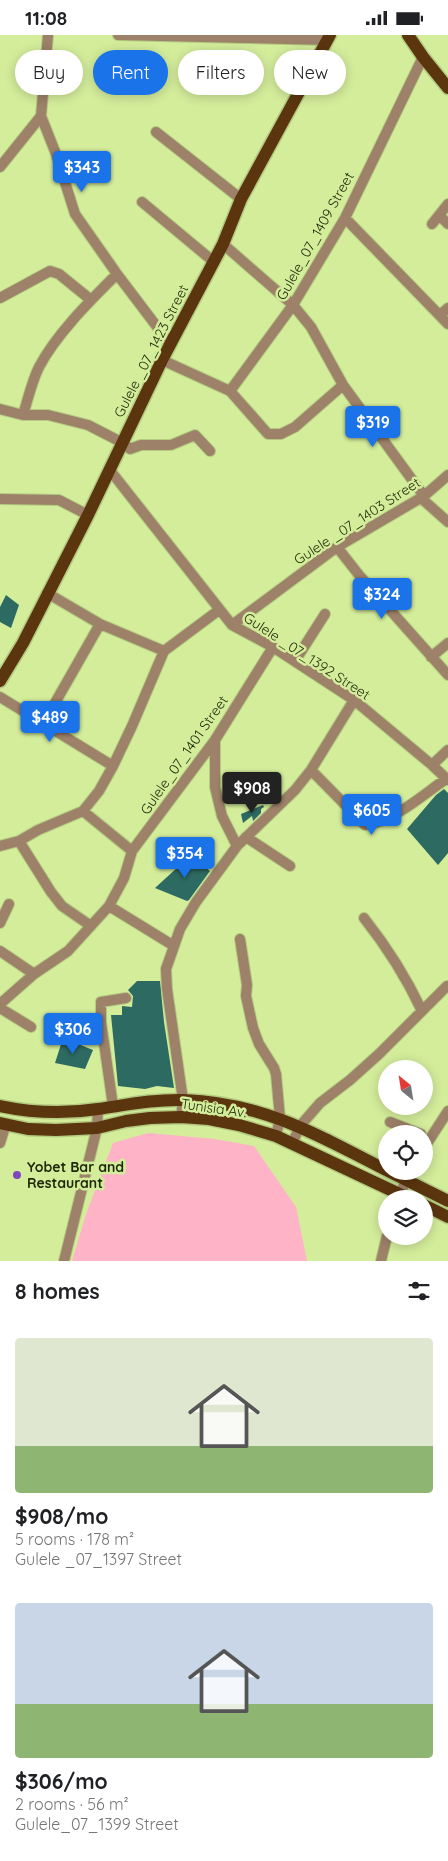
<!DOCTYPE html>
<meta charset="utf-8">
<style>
:root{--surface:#fff;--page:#f6f6f6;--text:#202124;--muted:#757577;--accent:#1a73e8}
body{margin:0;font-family:Quicksand,sans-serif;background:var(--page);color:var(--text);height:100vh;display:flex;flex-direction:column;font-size:19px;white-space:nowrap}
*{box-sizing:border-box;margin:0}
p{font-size:16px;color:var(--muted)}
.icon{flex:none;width:28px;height:28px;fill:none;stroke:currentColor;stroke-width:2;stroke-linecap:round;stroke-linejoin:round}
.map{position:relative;height:1226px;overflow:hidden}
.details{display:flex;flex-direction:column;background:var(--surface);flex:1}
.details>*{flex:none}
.top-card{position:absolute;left:15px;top:15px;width:419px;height:45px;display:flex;gap:10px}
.needle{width:32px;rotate:330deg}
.controls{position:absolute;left:378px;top:1025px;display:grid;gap:10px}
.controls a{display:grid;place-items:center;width:55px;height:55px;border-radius:50%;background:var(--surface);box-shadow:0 2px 12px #0003;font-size:25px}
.price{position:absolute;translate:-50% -42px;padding:0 11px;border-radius:5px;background:var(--accent);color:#fff;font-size:16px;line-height:32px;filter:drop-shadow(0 1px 2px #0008)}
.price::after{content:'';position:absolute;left:50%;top:30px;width:15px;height:11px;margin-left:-8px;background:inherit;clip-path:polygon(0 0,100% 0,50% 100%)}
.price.on{background:#222;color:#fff}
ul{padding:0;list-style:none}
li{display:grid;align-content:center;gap:10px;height:265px;padding:0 15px}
li span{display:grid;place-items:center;height:155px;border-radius:5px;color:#555}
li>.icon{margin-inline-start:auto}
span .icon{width:90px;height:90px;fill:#fffc;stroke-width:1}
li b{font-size:21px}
h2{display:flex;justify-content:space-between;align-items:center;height:60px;padding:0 15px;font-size:21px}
.pill{padding:0 18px;border-radius:22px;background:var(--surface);box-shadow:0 2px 12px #0003;font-size:18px;line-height:45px}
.pill.on{background:var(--accent);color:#fff}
.status{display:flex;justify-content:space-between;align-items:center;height:35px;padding:0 25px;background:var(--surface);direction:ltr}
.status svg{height:14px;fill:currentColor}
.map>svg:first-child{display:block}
.green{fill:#feb3c6}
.building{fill:#2d6a61}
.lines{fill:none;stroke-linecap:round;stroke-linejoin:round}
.minor-casing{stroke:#b3ca80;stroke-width:12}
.major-casing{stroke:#b3ca80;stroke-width:15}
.minor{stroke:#9d8169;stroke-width:10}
.major{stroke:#5b350e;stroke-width:12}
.poi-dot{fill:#7f46bd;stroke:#d4ed9b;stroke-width:2}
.labels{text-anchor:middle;stroke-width:5;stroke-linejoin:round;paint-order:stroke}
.street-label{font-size:14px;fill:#1f2806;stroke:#d4ed9b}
.poi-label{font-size:14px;font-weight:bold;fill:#1f2806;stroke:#d4ed9b;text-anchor:start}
</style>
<div class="status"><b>11:08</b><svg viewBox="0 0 49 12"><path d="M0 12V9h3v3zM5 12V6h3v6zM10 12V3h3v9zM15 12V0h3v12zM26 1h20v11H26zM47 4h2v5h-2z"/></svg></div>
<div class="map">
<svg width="448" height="1226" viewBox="0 0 448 1226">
<rect width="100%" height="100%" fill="#d4ed9b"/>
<path class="green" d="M 148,1098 L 215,1104 L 254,1111 L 296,1172 L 307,1226 L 72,1226 L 85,1182 L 113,1108 Z"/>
<path class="building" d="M 6,560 L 19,570 L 11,593 L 0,587 L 0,572 Z
M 444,754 L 448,758 L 448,818 L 438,830 L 407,794 L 436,760 Z
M 263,770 L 264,772 L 261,774 L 261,778 L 253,786 L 252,781 L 243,788 L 241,779 Z
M 191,820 L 210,836 L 189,865 L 187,866 L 155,853 Z
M 137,946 L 160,946 L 164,987 L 174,1053 L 157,1051 L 145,1054 L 118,1051 L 111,980 L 122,980 L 122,971 L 132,972 L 133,961 L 128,955 Z
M 63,1003 L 93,1015 L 85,1034 L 55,1028 Z"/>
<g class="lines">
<g class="minor-casing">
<path id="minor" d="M 118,0 L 328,5
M 41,81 L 56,119 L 75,179 L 117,239 L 170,309
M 156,97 L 241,164
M 0,132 L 41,81 L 48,0
M 142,167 L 214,227
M 439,180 L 448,189
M 345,183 L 448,289
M 432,189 L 448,169
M 223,209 L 293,270 L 311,292 L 343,350 L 424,461
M 0,263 L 50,236 L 59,239 L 91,265
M 440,280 L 448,273
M 162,325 L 230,356 L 268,399 L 281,399 L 295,392 L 343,350
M 230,356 L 293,270 L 345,183 L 423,22
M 0,374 L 23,380 L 48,380 L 88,390 L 123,408 L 130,414 L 141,410 L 171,410 L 195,400 L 210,416
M 23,380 C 28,364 32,346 39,332 C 57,298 91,265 117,239
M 109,434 L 232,590 L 273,612 L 354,665 L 432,730 L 448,745
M 421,463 L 448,487
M 1,464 L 59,465 L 88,480
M 337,512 L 359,540 L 448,640
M 47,558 L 100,589 L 164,616
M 232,590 L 337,512 L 424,461 L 448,440
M 164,616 L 219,575
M 431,622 L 448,608
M 295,626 L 325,579
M 0,662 L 113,731
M 43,689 L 100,589
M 215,705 L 215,752 L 222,781 L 237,811
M 432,730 L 448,715
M 311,735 L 365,790 C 393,787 424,759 446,744
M 83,776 L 132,816
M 246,802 L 290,831
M 19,806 L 51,857 L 62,871 L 91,891
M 0,811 L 19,806 L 38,795 L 83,776 L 99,756 L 113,731 L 132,691 L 164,616
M 109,871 L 174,911
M 364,883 C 387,912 406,942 422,976
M 0,888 L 9,869
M 240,904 L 247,950 L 246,961 L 253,993 L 259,1009 L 274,1033 L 276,1039 L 280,1083 L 276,1101
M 0,916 L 34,939
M 0,969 L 34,939 L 68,916 L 109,871 L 124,843 L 132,816 L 215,705 L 273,612
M 0,973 L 31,992
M 113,1071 L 101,987 L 101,967 L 126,963
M 181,1082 L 183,1065 L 167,954 L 166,934 L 180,894 L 196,867 L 237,811 L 295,755 L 311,735 L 354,665
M 390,1087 L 421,1099
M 0,1108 L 6,1089
M 292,1109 L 300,1091 L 320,1068 L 350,1045 L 379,1019 L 447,951
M 424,1113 L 448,1076
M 398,1164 L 410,1136
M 64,1226 L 97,1093 L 98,1074
M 381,1226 L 387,1201"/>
</g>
<g class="major-casing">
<path id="major" d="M 408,0 L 423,22 L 448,53
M 0,646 L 23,608 L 88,480 L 162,325 L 223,209 L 241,164 L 330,0
M 0,1071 C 33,1078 65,1079 98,1074 C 126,1070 155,1064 184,1065 C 264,1068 318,1100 386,1135
M 0,1088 L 28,1094 L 56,1095 L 97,1093 L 126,1086 L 150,1083 L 181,1082 L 209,1084 L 239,1090 L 276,1101 L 410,1164
M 388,1136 L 448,1166
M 424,1170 L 448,1182"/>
</g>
<use href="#minor" class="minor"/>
<use href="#major" class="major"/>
</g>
<circle class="poi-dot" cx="17" cy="1140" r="5"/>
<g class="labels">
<g class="street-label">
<text transform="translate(315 201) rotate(-61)" y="5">Gulele_07_1409 Street</text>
<text transform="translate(151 316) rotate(-63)" y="5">Gulele _07_1423 Street</text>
<text transform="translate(357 486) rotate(-33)" y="5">Gulele _07_1403 Street</text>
<text transform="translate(307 621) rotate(33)" y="5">Gulele _07_1392 Street</text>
<text transform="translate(184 720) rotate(-55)" y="5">Gulele_07_1401 Street</text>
<text transform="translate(214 1073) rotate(8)" y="5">Tunisia Av.</text>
</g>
<g class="poi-label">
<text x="27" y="1137">Yobet Bar and<tspan x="27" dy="16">Restaurant</tspan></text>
</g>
</g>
</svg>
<div class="controls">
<a><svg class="needle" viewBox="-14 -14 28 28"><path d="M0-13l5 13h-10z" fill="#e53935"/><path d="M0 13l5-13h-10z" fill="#757577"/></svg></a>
<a><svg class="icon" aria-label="locate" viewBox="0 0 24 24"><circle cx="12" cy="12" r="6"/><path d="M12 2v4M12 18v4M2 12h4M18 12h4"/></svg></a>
<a><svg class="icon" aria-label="layers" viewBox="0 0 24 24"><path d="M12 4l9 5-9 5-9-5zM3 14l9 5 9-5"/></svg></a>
</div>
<b class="price" style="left:82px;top:158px">$343</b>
<b class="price" style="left:373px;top:413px">$319</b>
<b class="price" style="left:382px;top:585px">$324</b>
<b class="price" style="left:50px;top:708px">$489</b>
<b class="price on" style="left:252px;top:779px">$908</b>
<b class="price" style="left:372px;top:801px">$605</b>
<b class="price" style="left:185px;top:844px">$354</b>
<b class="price" style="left:73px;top:1020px">$306</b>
<div class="top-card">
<a class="pill">Buy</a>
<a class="pill on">Rent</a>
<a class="pill">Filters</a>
<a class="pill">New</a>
</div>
</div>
<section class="details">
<h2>8 homes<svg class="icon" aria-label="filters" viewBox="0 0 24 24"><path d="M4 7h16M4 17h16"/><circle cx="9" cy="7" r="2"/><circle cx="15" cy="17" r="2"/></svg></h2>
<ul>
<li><span style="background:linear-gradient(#dfe7d0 70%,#8fb573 0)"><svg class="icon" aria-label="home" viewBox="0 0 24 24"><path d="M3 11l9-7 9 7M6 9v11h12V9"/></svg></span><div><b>$908/mo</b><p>5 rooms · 178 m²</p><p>Gulele _07_1397 Street</p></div></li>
<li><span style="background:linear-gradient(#c9d6e8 65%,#8fb573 0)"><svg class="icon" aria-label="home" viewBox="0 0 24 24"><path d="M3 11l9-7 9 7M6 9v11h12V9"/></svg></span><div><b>$306/mo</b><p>2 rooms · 56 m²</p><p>Gulele_07_1399 Street</p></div></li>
</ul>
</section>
